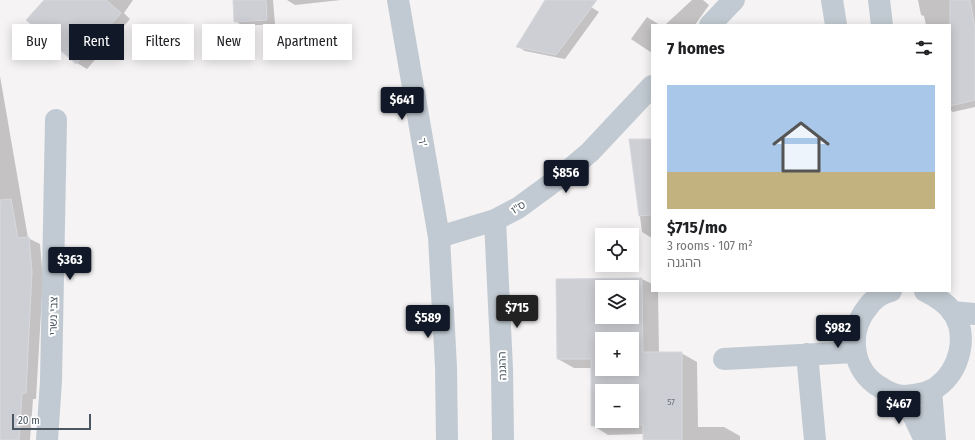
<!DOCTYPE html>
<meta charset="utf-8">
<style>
:root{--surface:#fff;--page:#f2f2f2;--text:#202124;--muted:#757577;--line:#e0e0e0;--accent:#111827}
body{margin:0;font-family:"Fira Sans Condensed","Noto Sans Hebrew",sans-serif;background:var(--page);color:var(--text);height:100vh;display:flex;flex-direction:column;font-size:15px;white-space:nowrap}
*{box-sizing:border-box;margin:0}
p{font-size:13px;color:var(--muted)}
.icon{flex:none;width:22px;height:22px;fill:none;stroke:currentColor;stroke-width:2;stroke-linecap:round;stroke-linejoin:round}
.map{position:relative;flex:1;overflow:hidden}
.drawer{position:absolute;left:651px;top:24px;width:300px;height:268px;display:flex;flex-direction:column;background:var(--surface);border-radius:0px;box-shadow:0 2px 10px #0003}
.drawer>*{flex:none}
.top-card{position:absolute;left:12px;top:24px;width:380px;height:36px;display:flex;gap:8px}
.tools{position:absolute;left:595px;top:228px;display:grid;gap:8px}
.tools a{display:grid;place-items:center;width:44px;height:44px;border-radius:0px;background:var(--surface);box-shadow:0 2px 10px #0003;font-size:20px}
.scale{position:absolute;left:12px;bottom:10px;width:79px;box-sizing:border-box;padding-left:4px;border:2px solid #4a5661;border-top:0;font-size:11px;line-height:14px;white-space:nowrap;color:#4a5661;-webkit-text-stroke:3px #fff;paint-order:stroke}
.price{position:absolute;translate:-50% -34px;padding:0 9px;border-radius:4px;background:var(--accent);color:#fff;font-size:13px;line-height:26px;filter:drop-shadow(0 1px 2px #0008)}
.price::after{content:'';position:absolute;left:50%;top:24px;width:12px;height:9px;margin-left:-6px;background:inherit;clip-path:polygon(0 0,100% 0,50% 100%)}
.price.on{background:#222;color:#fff}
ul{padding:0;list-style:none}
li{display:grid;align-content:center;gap:8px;height:212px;padding:0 16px}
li+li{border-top:1px solid var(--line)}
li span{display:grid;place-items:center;height:124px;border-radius:0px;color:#555}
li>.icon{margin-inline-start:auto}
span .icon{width:72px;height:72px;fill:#fffc;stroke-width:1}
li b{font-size:17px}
h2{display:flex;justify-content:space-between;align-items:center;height:48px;padding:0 16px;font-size:17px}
.chip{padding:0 14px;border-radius:0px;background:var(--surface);box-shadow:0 2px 10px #0003;font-size:14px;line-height:36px}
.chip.on{background:var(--accent);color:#fff}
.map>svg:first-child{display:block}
.shadow{fill:#0003;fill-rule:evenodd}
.building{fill:#cdcfd5;stroke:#d7d9de;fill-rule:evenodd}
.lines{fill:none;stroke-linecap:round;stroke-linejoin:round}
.minor{stroke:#c1cad2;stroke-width:22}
.labels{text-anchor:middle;stroke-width:4;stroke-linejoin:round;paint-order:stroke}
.number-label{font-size:9px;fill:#6b747e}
.street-label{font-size:11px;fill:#4a5661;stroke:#fff}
</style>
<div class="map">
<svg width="975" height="440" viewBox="0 0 975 440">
<rect width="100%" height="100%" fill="#f5f3f3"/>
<path class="shadow" d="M 45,0 L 133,0 L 124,13 L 130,19 L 87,69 L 77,63 L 28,20 Z
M 234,0 L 273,0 L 275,24 L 243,26 L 235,21 Z
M 287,0 L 341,0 L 295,5 Z
M 546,0 L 580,0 L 599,12 L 565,59 L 525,51 L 517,46 Z
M 692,0 L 703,0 L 709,5 L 695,25 L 665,25 Z
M 918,0 L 975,0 L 975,107 L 953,112 L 950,110 L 950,25 L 926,25 L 924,16 L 921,15 Z
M 647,17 L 660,25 L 652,25 L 652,53 L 631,39 Z
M 0,76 L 28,238 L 40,244 L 43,278 L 36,399 L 33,399 L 30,440 L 0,440 Z
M 630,140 L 652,140 L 652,238 L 642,232 Z
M 642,279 L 652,284 L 652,291 L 658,291 L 659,353 L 681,353 L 697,362 L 698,427 L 724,427 L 740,436 L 740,440 L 644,440 L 644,434 L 608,435 L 592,425 L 592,368 L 574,368 L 558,359 L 557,280 ZM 602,287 L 632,287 L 632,317 L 602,317 ZM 602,339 L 632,339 L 632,369 L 602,369 ZM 602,391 L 632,391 L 632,421 L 602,421 Z"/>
<path class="building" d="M 44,0 L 106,0 L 121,13 L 76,64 L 26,20 Z
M 233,0 L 266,0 L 267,20 L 234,22 Z
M 545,0 L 597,0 L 556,55 L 516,47 Z
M 950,0 L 970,0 L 975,28 L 975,100 L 950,106 Z
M 629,139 L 652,139 L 652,215 L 639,216 Z
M 11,199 L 18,238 L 29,237 L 32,272 L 26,393 L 22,393 L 19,440 L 0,440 L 0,200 Z
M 642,278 L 643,352 L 682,352 L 682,440 L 643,440 L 643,425 L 591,426 L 591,359 L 557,359 L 556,279 ZM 602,287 L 632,287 L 632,317 L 602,317 ZM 602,339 L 632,339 L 632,369 L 602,369 ZM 602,391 L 632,391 L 632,421 L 602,421 Z"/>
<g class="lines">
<path class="minor" d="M 398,0 L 439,237 L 446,367 L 447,440
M 832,0 L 836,25
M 879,0 L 882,25
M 710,25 L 734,0
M 495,220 L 502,369 L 503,440
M 439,237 L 495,220 L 518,208 L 563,175 L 590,152 L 652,86
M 891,291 C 881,293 872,301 867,308 C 847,333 852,371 880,387 C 887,392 896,396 905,396 C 916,395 929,393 937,387 C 960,370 969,335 952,311 C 945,302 935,296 925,291
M 952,312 L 975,314
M 807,354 L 815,440
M 724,359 L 855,352
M 931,390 L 935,440
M 904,396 L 925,440
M 47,440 L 51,381 L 56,120"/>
</g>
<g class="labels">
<g class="number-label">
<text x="671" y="405">57</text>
</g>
<g class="street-label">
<text transform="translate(423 142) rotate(80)" y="4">ד'</text>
<text transform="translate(518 207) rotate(-32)" y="4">ס"ו</text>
<text transform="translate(53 316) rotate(-89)" y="4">צבי נשרי</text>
<text transform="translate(502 366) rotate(-92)" y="4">ההגנה</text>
</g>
</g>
</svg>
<div class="tools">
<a><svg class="icon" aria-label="locate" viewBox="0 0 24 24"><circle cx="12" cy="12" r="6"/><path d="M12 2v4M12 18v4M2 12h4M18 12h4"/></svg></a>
<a><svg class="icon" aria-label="layers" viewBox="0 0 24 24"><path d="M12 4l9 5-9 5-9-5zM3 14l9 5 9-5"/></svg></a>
<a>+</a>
<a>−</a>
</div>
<div class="scale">20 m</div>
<b class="price" style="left:402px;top:121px">$641</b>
<b class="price" style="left:566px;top:194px">$856</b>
<b class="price" style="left:70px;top:281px">$363</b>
<b class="price on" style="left:517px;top:329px">$715</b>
<b class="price" style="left:428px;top:339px">$589</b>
<b class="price" style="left:838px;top:349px">$982</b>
<b class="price" style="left:899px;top:425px">$467</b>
<div class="top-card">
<a class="chip">Buy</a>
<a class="chip on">Rent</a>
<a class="chip">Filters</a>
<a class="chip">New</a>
<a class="chip">Apartment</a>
</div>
<section class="drawer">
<h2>7 homes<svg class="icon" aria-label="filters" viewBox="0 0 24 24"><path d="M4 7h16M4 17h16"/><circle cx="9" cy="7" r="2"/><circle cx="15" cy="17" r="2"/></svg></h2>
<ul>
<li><span style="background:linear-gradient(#a9c7e8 70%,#c2b280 0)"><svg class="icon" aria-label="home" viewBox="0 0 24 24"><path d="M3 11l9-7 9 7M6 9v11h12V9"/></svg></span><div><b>$715/mo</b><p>3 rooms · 107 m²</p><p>ההגנה</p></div></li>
</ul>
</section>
</div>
